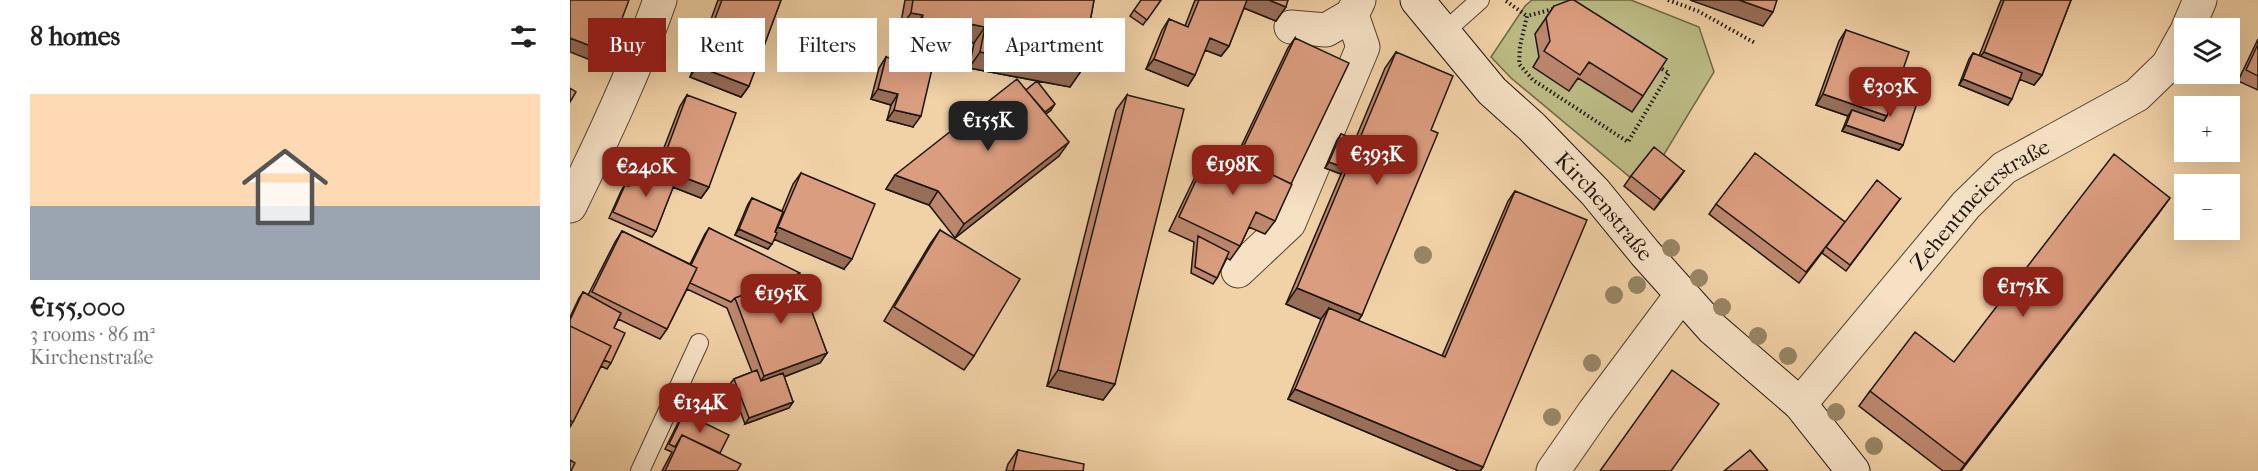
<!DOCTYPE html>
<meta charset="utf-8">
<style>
:root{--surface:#fff;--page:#f2f2f2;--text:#222;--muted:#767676;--accent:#8f2418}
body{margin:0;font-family:"IM FELL French Canon",serif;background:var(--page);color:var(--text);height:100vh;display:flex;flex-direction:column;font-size:22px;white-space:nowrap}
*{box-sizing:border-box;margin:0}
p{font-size:20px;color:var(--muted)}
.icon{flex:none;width:33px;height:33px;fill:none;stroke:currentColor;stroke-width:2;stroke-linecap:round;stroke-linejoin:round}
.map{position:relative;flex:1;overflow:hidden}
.details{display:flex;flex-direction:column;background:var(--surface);width:570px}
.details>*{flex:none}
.banner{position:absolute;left:18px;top:18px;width:570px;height:54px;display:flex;gap:12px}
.fabs{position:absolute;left:1604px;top:18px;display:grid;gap:12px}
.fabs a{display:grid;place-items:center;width:66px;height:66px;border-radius:0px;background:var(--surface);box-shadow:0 6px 24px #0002;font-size:30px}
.price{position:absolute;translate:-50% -51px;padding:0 14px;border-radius:12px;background:var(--accent);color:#fff;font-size:20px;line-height:39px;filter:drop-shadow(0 2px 3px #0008)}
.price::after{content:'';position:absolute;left:50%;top:36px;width:18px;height:14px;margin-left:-9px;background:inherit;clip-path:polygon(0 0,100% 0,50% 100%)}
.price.active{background:#222;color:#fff}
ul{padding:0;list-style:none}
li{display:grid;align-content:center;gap:12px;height:318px;padding:0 30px}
li span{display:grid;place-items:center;height:186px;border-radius:0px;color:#555}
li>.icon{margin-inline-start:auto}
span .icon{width:108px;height:108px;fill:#fffc;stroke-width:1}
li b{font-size:26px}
h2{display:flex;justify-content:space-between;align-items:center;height:72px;padding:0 30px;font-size:26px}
.tag{padding:0 21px;border-radius:0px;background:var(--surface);box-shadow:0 6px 24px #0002;font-size:21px;line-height:54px}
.tag.active{background:var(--accent);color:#fff}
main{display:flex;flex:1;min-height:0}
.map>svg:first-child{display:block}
.green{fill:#bcbb85;stroke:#6d6846;stroke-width:1.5}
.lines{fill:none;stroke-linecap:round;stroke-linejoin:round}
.lane-casing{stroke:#534430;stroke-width:20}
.street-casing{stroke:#534430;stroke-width:35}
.secondary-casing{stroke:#1e1508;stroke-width:35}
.path{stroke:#1e1508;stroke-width:4;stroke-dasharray:1.5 3;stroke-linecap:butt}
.lane{stroke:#f6e1c5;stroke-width:18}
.street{stroke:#f6e1c5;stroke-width:33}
.secondary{stroke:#f6e1c5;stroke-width:33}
.tree{fill:#978564}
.wall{fill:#bc876d;stroke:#1e1508;stroke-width:1.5}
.shaded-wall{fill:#996e59;stroke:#1e1508;stroke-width:1.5}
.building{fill:#db9d7f;stroke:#1e1508;stroke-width:1.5}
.labels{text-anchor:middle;stroke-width:5;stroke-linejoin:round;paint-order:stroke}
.street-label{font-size:22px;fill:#1e1508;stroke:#f6e1c5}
</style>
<main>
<section class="details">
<h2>8 homes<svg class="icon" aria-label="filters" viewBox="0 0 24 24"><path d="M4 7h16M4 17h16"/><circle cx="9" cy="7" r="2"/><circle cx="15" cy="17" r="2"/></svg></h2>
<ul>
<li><span style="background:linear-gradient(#ffd9b3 60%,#9aa5b1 0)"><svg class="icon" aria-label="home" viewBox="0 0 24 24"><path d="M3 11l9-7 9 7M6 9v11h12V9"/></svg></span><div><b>€155,000</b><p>3 rooms · 86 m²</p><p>Kirchenstraße</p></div></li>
</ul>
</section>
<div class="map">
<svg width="1688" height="471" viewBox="0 0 1688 471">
<rect width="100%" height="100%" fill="#f1d1a6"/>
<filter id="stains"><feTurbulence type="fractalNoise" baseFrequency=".00333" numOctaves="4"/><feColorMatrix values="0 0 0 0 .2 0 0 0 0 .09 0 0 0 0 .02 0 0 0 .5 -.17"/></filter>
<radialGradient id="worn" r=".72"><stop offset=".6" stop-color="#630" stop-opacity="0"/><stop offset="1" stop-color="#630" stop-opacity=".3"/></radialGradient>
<path class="green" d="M 962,0 L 1061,0 L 1129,27 L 1144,72 L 1087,166 L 1061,178 L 941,78 L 921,57 L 955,6 Z"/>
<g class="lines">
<g class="lane-casing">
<path id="lane" d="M 873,33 L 910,0
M 70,471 L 129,343"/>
</g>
<g class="street-casing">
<g id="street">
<path d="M 721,27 L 756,30 L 782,15"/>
<path d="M 1618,28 L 1630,0"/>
<path d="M 0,206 C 33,139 65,71 90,0"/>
<path d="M 668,271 L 719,223 L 793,47 L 782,15 L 789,0"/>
<path id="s1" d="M 1230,404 L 1396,205 L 1434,168 L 1567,95 L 1598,65 L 1614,36"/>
<path d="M 983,471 L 1024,412 L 1112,294"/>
</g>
</g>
<g class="secondary-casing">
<g id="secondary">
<path id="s2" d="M 847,0 L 922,91 L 962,127 L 1025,192 L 1075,253 L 1143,329 L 1230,404 L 1283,471"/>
</g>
</g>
<path class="path" d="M 1098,0 L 1128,11 L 1185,43
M 936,1 L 957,16
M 987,8 L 1099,73 L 1058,142 L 963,80 L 949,64 L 950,46 L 957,16 Z"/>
<use href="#lane" class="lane"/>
<use href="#street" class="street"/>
<use href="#secondary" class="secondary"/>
</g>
<g class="tree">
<circle cx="1101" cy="248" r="9"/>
<circle cx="853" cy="255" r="9"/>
<circle cx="1129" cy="278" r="9"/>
<circle cx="1067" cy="285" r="9"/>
<circle cx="1044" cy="295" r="9"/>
<circle cx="1152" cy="307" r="9"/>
<circle cx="1188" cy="336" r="9"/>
<circle cx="1218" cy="356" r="9"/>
<circle cx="1022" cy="363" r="9"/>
<circle cx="1266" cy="412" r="9"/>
<circle cx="982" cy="417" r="9"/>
<circle cx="1304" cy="446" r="9"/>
</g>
<path class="wall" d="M 148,0 L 211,0 L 179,86 L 171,97 L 120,77 Z
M 335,0 L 524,0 L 511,71 L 500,87 L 467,81 L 481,110 L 476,114 L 489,156 L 385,238 L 359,205 L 316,189 L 325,175 L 456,90 L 467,81 L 399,68 L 404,43 L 389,40 L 381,52 L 339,44 L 342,31 L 330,28 Z
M 591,0 L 573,25 L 560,16 L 564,10 Z
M 625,0 L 718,0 L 706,21 L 674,8 L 659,46 L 651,56 L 635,50 L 625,75 L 618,86 L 576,69 L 592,30 L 599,19 L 615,26 Z
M 1431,0 L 1501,0 L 1472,75 L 1464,85 L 1450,79 L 1438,105 L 1389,85 L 1399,59 L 1403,53 L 1409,56 Z
M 984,6 L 1073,96 L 1062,112 L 1008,78 L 999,91 L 963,67 L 969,57 L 965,34 Z
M 1276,30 L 1328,86 L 1333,145 L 1329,150 L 1272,131 L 1278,116 L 1246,105 L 1269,41 Z
M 725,38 L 721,184 L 705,221 L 695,234 L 679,227 L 670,246 L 660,260 L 657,258 L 647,278 L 643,284 L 621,273 L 624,242 L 599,231 L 633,160 L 642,146 L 666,157 L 718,48 Z
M 1688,39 L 1688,90 L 1668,81 Z
M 826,52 L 861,130 L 792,315 L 788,321 L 872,356 L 938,201 L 945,191 L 913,467 L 910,471 L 889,471 L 718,399 L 751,319 L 716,304 L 771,174 L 755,168 L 767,140 L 771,134 L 785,140 L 815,68 Z
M 316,57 L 343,127 L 317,120 L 321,105 L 301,99 L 309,68 Z
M 117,95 L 139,187 L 131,198 L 103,187 L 86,231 L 82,237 L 39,218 L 51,191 L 55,185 L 58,186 L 65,170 L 69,164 L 85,171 L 110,106 Z
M 557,95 L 545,384 L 533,400 L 477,386 L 546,110 Z
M 1114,171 L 1084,210 L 1054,186 L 1061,176 Z
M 231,173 L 274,269 L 204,239 L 198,249 L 165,235 L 178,204 L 182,198 L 212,211 L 223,184 Z
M 1330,199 L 1276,271 L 1252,253 L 1254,250 L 1229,283 L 1139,214 L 1146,204 L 1275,222 Z
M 1589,213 L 1391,471 L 1373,471 L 1289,406 L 1300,391 L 1384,362 Z
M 139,228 L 228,276 L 257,353 L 250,363 L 214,377 L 223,402 L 219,408 L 175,424 L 160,384 L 164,379 L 182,372 L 157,308 L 117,289 L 97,329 L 90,339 L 48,319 L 44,328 L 41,363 L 37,369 L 31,366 L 3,422 L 0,427 L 0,317 L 9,298 L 13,292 L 18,295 L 45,242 L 52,231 L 120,264 L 135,234 Z
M 370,230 L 404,356 L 394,370 L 314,321 L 360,244 Z
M 114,413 L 150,453 L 167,471 L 92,471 L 102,452 L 95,449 L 110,419 Z
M 448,450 L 513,471 L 436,471 L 438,464 Z"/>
<path class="shaded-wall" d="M 654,0 L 699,0 L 716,7 L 706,21 Z
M 1120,0 L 1169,0 L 1203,12 L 1193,26 Z
M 341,13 L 353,15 L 342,31 L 330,28 Z
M 395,23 L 415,27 L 404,43 L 389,40 L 381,52 L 339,44 L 350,28 Z
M 0,38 L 39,53 L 31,64 L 0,52 Z
M 640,38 L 659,46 L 651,56 L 632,49 Z
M 410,52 L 511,71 L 500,87 L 399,68 Z
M 1414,52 L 1472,75 L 1464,85 L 1406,62 Z
M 584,59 L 625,75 L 618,86 L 576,69 Z
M 127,66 L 179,86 L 171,97 L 120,77 Z
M 1393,79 L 1442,99 L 1438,105 L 1389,85 Z
M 308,89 L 328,94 L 321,105 L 301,99 Z
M 1253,94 L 1317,116 L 1310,127 L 1282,110 L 1278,116 L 1246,105 Z
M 485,104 L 481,110 L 463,124 L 467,119 Z
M 324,110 L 351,116 L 343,127 L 317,120 Z
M 1276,125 L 1333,145 L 1329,150 L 1272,131 Z
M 499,142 L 489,156 L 385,238 L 394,224 Z
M 759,162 L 775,168 L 771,174 L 755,168 Z
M 90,168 L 139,187 L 131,198 L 82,179 Z
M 1114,171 L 1107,181 L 1084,210 L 1091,200 Z
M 325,175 L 368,191 L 359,205 L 316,189 Z
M 1600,198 L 1589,213 L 1390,471 L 1395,464 Z
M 208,227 L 282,259 L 274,269 L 201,238 Z
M 169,229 L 202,244 L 198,249 L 165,235 Z
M 727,288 L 792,315 L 781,331 L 759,308 L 751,319 L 716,304 Z
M 257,353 L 250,363 L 187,387 L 194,376 Z
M 488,370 L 545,384 L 533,400 L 477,386 Z
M 725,389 L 913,467 L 910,471 L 889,471 L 718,399 Z
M 223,402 L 219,408 L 175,424 L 179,418 Z"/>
<path class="building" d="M 0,0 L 59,0 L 39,53 L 0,38 Z
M 152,0 L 211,0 L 179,86 L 127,66 Z
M 343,0 L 524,0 L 511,71 L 410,52 L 415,27 L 395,23 L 392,36 L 350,28 L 353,15 L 341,13 Z
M 571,0 L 591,0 L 577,20 L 564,10 Z
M 629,0 L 677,0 L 659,46 L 640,38 L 625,75 L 584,59 L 599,19 L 618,27 Z
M 699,0 L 718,0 L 716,7 Z
M 1000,0 L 1004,0 L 1097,59 L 1073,96 L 1019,62 L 1010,75 L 974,51 L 980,41 L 976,18 L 984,6 Z
M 1169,0 L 1207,0 L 1203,12 Z
M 1434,0 L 1501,0 L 1472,75 L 1414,52 Z
M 1276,30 L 1339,52 L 1317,116 L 1253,94 Z
M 725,38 L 779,63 L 721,184 L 668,158 Z
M 1688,44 L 1688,76 L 1676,70 Z
M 826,52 L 883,76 L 861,130 L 868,133 L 792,315 L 727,288 Z
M 1403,53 L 1452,73 L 1442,99 L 1393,79 Z
M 316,57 L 362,69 L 351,116 L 324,110 L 328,94 L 308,89 Z
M 447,79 L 499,142 L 394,224 L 368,191 L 325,175 Z
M 467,81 L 485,104 L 475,112 L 456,90 Z
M 1328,86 L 1350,94 L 1333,145 L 1276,125 L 1282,110 L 1314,121 L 1317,116 Z
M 0,88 L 6,92 L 0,102 Z
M 117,95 L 166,113 L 139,187 L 90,168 Z
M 557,95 L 614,109 L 545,384 L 488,370 Z
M 771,134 L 787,140 L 775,168 L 759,162 Z
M 642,146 L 722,184 L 705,221 L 686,212 L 670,246 L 609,217 Z
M 1084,147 L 1114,171 L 1091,200 L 1061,176 Z
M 1185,153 L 1275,222 L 1236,272 L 1146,204 Z
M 1544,154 L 1600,198 L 1395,464 L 1300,391 L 1345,332 L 1384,362 Z
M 69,164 L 106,180 L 86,231 L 43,212 L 55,185 L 59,186 Z
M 231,173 L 305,204 L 282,259 L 208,227 Z
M 1307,180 L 1330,199 L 1280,265 L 1256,247 Z
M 945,191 L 1017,220 L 913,467 L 725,389 L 759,308 L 875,357 Z
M 182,198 L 213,212 L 205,232 L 207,233 L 202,244 L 169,229 Z
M 139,228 L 230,273 L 228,276 L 228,274 L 165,298 L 161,302 L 120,283 L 127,268 L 121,265 Z
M 370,230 L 450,279 L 404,356 L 324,307 Z
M 52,231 L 127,268 L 97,329 L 22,292 Z
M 628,236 L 659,252 L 647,278 L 625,267 Z
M 228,274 L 257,353 L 194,376 L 165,298 Z
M 13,292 L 51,313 L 44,328 L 55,333 L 41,363 L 34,360 L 41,346 L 0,326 L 0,320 Z
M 0,326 L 41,346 L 3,422 L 0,420 Z
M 187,370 L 191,381 L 213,373 L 223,402 L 179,418 L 164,379 Z
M 1102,370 L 1149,404 L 1101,471 L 1030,471 Z
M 114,413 L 159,435 L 150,453 L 112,435 L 105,447 L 99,444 Z
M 112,435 L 171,464 L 167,471 L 95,471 Z
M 448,450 L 514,464 L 513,471 L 443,471 Z
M 1180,450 L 1198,471 L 1154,471 Z
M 0,460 L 5,463 L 1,471 L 0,471 Z"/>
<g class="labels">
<g class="street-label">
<text dy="8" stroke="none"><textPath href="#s2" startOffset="279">Kirchenstraße</textPath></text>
<text dy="8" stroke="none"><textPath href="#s1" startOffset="270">Zehentmeierstraße</textPath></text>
</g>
</g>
<rect width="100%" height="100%" filter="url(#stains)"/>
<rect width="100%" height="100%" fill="url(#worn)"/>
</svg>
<div class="fabs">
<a><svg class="icon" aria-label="layers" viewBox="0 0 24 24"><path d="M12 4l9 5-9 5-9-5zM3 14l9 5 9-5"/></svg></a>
<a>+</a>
<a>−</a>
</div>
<b class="price" style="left:1320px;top:118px">€303K</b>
<b class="price active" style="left:418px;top:152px">€155K</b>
<b class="price" style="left:807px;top:186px">€393K</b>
<b class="price" style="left:663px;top:196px">€198K</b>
<b class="price" style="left:76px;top:198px">€240K</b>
<b class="price" style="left:1453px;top:318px">€175K</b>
<b class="price" style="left:211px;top:325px">€195K</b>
<b class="price" style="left:130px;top:434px">€134K</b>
<div class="banner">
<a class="tag active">Buy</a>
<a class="tag">Rent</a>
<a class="tag">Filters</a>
<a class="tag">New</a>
<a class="tag">Apartment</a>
</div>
</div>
</main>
